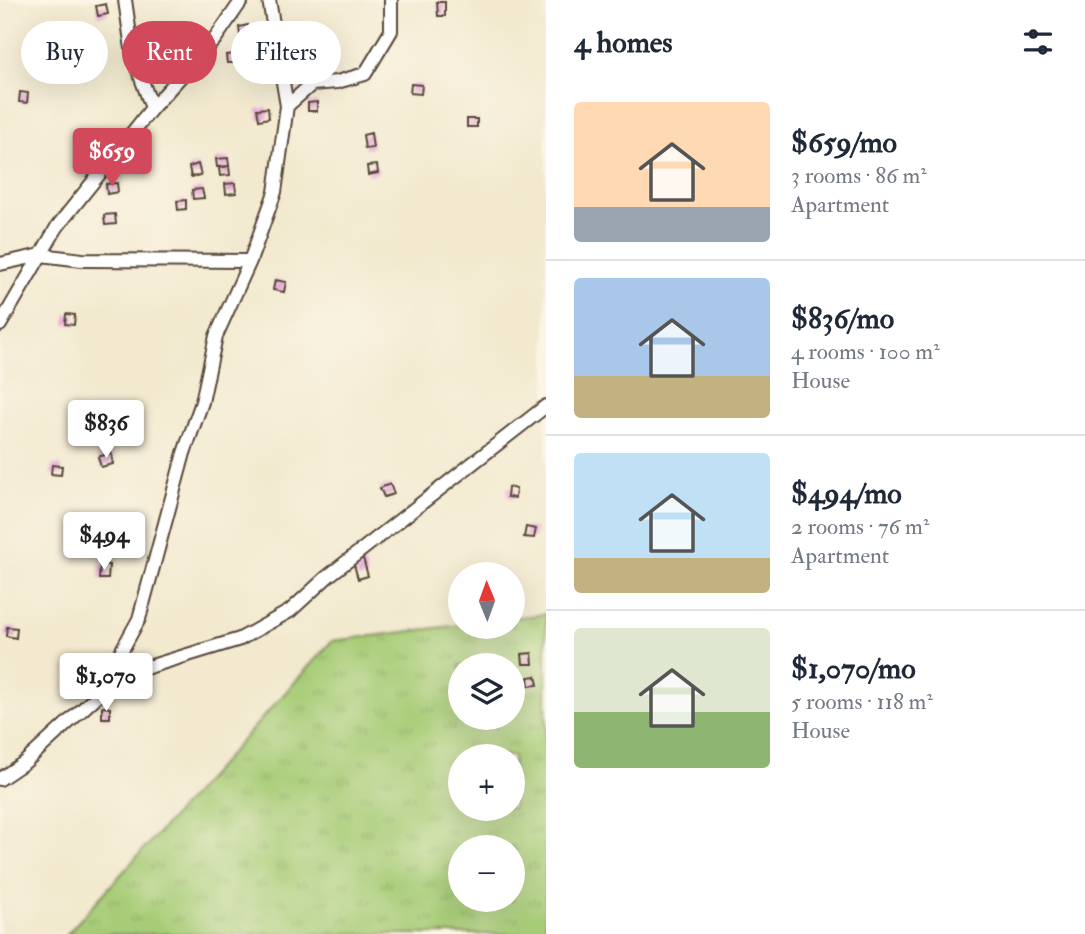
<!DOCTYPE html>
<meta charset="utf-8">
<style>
:root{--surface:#fff;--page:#f6f6f7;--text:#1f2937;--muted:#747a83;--line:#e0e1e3;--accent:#d1495b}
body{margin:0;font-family:"IM FELL Double Pica",serif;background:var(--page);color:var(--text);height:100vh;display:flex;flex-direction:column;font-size:26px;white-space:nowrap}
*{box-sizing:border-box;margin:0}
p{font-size:23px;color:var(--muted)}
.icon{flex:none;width:38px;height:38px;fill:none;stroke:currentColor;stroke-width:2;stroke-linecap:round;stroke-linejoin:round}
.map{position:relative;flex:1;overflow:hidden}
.drawer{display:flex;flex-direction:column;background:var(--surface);width:539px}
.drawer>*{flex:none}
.hud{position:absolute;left:21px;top:21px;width:420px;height:63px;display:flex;gap:14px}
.needle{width:46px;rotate:359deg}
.fabs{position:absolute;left:448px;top:562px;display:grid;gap:14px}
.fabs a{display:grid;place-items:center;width:77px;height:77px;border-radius:50%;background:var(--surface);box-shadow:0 7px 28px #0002;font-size:35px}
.price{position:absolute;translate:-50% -60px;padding:0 16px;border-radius:7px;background:#fff;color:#222;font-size:23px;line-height:46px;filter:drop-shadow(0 2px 4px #0008)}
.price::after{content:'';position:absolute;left:50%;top:42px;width:21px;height:16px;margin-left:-10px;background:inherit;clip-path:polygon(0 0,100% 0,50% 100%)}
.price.on{background:var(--accent);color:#fff}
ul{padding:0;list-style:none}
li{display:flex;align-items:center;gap:21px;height:175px;padding:0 28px}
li+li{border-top:2px solid var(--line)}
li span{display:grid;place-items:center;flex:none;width:196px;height:140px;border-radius:7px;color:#555}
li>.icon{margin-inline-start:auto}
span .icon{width:84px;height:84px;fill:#fffc;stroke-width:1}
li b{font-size:30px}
h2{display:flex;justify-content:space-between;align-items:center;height:84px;padding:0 28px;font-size:30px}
.tag{padding:0 24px;border-radius:32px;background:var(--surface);box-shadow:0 7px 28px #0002;font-size:24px;line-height:63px}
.tag.on{background:var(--accent);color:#fff}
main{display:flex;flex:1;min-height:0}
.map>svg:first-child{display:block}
.grass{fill:url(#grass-tufts);stroke:#717b4a;stroke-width:2;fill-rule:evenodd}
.building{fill:url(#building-hatch)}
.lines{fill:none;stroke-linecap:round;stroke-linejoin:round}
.minor-casing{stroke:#564739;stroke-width:16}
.minor{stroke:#fff;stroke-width:12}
</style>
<main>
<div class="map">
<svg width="546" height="934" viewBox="0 0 546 934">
<defs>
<pattern id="grass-tufts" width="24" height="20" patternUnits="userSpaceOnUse" patternTransform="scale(1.75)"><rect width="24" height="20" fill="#a7cc77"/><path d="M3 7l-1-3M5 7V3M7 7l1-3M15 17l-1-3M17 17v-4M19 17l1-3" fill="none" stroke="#91af66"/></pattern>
<pattern id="building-hatch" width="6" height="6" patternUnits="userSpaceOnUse" patternTransform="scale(1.75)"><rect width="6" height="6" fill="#eeaade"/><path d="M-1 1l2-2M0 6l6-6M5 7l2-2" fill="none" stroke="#cd92be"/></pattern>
</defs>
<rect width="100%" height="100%" fill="#fcf5e5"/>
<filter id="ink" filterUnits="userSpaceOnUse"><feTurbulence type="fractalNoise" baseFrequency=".0143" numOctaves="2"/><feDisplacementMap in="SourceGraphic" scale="14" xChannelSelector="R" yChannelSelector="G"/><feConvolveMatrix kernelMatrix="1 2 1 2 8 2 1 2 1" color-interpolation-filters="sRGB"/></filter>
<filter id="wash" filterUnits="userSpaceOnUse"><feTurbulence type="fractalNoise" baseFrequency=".00686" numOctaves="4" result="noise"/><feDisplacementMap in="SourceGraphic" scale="28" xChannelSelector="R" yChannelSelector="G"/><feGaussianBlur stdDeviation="1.57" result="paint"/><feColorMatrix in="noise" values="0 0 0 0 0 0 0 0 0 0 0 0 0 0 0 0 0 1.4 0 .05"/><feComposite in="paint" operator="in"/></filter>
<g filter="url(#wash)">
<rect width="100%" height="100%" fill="#f2e9cf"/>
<path class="grass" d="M 546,614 L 546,934 L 67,934 L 332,641 L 460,625 L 513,626 L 513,618 ZM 460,665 L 513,665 L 513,718 L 460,718 ZM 460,756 L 513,756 L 513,808 L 460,808 ZM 460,847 L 513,847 L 513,900 L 460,900 Z"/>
<g id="blocks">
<path class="building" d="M 437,2 L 445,2 L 445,16 L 438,16 Z
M 106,4 L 108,14 L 98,16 L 96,6 Z
M 248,25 L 250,33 L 240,35 L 239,27 Z
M 334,37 L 334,49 L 323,49 L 323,38 Z
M 236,54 L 237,63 L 227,63 L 226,55 Z
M 411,84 L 422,85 L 421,94 L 410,93 Z
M 20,92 L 28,93 L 27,103 L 19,102 Z
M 317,102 L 317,111 L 308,111 L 308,103 Z
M 268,108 L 269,118 L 259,120 L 257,109 Z
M 467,119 L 477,119 L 477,127 L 467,127 Z
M 371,133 L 373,148 L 365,149 L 363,135 Z
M 228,158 L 229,166 L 217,167 L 216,159 Z
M 198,164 L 201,175 L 191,177 L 189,167 Z
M 377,165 L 378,173 L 368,175 L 367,166 Z
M 229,166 L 230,175 L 220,176 L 219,168 Z
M 117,183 L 118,192 L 107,194 L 106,184 Z
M 235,183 L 236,193 L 226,194 L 225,184 Z
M 202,189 L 204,198 L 193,199 L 192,190 Z
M 186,200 L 186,209 L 178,210 L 177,201 Z
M 115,214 L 116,224 L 105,225 L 104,215 Z
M 275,280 L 286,282 L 284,292 L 273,290 Z
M 66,314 L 75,315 L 74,325 L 65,324 Z
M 111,453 L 113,464 L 101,467 L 98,457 Z
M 52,465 L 62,466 L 61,475 L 51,474 Z
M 390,484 L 394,494 L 384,497 L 380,488 Z
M 508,487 L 516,489 L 515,498 L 507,497 Z
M 526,527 L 536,529 L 534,538 L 524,537 Z
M 363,558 L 368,576 L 358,579 L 353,561 Z
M 100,564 L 109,565 L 108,579 L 99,579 Z
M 7,627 L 17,628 L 16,638 L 6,636 Z
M 532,653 L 533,664 L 523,664 L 522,654 Z
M 536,676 L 538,685 L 529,686 L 528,677 Z
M 102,707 L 110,708 L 110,718 L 102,718 Z"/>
</g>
</g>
<g filter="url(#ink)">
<use href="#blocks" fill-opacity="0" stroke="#564739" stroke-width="2"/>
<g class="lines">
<g class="minor-casing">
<path id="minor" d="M 125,0 L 133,56 L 152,108
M 287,106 L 312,84 L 337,82 L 365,74 L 391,31 L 391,0
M 0,264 L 41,255 L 82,260 L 250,261
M 0,325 L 57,227 L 152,108 L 215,39 L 242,0
M 96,697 L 139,619 L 184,453 L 202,402 L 216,336 L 250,261 L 275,192 L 287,106 L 269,0
M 0,779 L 25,762 L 96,697 L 132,672 L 240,639 L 290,611 L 327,577 L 546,406"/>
</g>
<use href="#minor" class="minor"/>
</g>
</g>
</svg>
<div class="fabs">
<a><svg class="needle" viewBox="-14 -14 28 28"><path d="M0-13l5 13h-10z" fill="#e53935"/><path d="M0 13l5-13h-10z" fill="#747a83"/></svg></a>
<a><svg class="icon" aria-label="layers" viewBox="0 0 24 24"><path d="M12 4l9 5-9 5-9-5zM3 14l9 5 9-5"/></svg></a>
<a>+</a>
<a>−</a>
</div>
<b class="price on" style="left:112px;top:188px">$659</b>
<b class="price" style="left:106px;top:460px">$836</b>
<b class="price" style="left:104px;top:572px">$494</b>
<b class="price" style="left:106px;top:713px">$1,070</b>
<div class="hud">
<a class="tag">Buy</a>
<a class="tag on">Rent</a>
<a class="tag">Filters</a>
</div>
</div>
<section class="drawer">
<h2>4 homes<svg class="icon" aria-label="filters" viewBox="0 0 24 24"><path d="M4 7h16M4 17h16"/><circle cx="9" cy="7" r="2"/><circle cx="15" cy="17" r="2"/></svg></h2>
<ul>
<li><span style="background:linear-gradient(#ffd9b3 75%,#9aa5b1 0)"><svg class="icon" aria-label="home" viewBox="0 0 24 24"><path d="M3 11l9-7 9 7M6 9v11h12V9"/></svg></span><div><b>$659/mo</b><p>3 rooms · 86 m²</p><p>Apartment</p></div></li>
<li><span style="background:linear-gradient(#a9c7e8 70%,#c2b280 0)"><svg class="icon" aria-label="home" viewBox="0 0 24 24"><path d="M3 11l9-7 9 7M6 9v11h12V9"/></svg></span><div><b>$836/mo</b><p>4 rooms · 100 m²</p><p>House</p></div></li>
<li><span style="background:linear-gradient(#bfe0f5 75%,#c2b280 0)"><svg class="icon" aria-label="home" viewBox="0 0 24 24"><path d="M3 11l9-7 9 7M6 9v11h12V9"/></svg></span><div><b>$494/mo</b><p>2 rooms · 76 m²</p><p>Apartment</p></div></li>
<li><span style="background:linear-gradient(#dfe7d0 60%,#8fb573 0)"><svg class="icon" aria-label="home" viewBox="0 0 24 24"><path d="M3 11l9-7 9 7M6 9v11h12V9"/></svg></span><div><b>$1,070/mo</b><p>5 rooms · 118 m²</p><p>House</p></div></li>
</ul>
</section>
</main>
